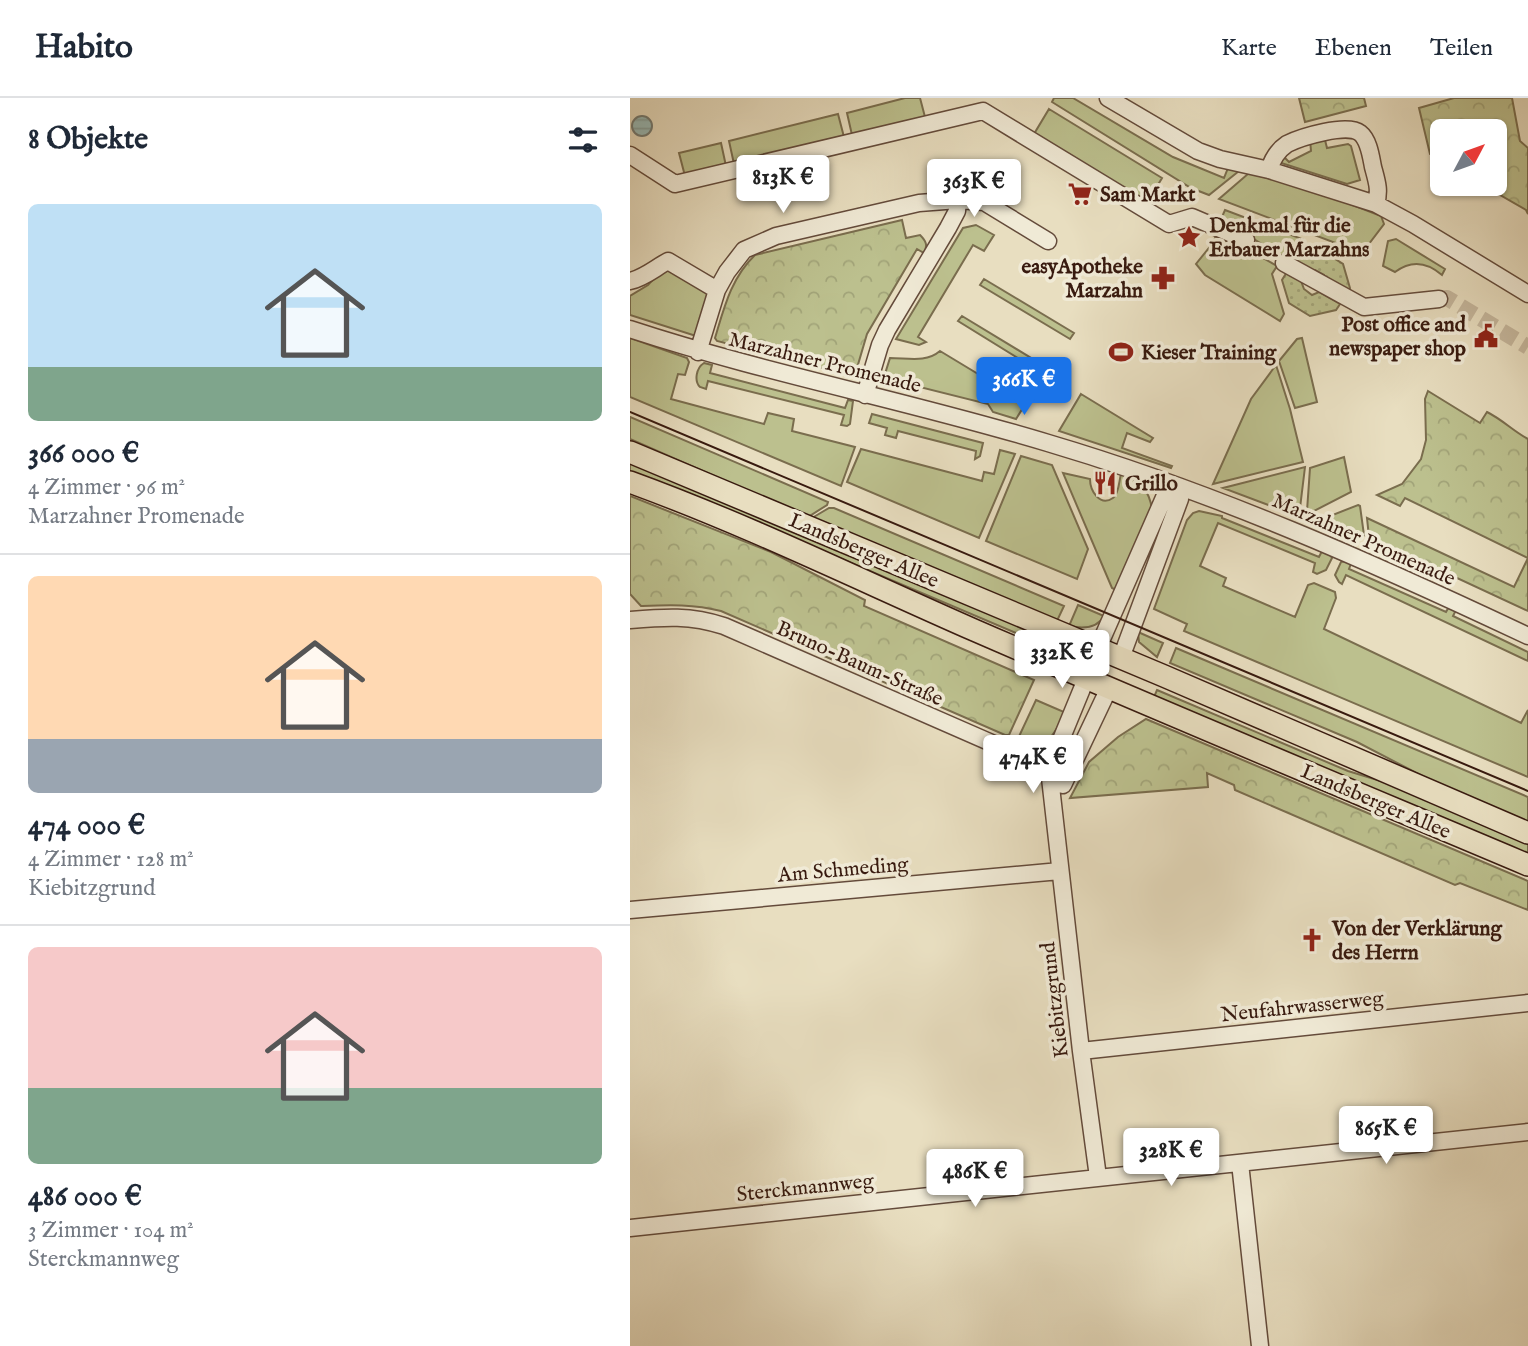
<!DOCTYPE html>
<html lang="de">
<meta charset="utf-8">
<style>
:root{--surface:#fff;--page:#f6f6f7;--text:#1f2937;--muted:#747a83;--line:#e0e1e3;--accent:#1a73e8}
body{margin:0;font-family:"IM FELL English",serif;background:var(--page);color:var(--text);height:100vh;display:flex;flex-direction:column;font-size:26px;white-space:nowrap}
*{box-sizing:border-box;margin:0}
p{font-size:23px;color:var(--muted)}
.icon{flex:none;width:38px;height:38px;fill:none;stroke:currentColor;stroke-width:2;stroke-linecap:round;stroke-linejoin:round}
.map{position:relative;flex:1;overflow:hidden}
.details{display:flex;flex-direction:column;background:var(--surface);width:630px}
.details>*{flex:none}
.needle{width:46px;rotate:49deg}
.tools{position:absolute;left:800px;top:21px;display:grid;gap:14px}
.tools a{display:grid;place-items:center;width:77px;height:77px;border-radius:10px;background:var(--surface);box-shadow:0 2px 5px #0004;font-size:35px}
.price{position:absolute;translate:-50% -60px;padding:0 16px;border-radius:7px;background:#fff;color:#222;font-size:23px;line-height:46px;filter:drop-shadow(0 2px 4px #0008)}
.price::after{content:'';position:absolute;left:50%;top:42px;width:21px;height:16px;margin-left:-10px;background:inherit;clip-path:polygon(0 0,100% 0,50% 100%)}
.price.active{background:var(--accent);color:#fff}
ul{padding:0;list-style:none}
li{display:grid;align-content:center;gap:14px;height:371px;padding:0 28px}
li+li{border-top:2px solid var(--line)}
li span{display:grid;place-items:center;height:217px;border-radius:10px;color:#555}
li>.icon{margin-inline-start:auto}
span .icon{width:126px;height:126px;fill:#fffc;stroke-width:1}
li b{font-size:30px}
h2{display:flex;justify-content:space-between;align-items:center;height:84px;padding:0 28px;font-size:30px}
header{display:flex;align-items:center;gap:42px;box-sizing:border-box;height:98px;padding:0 35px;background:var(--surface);border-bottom:2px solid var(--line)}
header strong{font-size:33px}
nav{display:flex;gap:38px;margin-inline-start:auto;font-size:24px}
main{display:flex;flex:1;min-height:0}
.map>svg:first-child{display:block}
.grass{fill:#bcc08e;stroke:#7a6d4e;stroke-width:2}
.park{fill:url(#park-crowns);stroke:#7a6d4e;stroke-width:2}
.garden{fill:url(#garden-dots);stroke:#7a6d4e;stroke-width:2}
.water{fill:url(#water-rules);stroke:#727b74;stroke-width:2}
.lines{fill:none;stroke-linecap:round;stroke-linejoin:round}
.minor-tunnel{stroke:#c5b79d;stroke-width:16;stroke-dasharray:16 8;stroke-linecap:butt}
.minor-casing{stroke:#644b3b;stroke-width:19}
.major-casing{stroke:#381a0f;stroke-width:24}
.minor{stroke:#f0ead6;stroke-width:16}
.major{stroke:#e8dec0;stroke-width:21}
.tram{stroke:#381a0f;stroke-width:2}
.labels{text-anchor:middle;stroke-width:7;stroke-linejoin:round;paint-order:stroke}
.poi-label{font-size:21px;font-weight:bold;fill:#381a0f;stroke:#f0ead6;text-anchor:start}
.street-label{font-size:21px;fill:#381a0f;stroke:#f0ead6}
</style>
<header>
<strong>Habito</strong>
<nav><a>Karte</a><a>Ebenen</a><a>Teilen</a></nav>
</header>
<main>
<section class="details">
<h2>8 Objekte<svg class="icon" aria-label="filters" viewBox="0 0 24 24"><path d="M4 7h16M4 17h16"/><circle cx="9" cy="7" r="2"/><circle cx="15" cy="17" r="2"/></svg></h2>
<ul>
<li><span style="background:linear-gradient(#bfe0f5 75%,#7fa58c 0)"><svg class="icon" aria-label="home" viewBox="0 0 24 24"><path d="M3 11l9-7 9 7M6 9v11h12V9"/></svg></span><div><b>366 000 €</b><p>4 Zimmer · 96 m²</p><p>Marzahner Promenade</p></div></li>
<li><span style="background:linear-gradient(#ffd9b3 75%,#9aa5b1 0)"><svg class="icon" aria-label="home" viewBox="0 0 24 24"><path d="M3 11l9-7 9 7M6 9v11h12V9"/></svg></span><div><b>474 000 €</b><p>4 Zimmer · 128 m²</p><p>Kiebitzgrund</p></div></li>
<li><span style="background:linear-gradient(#f6c9c9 65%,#7fa58c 0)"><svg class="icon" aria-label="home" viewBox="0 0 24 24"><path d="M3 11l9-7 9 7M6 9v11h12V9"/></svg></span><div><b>486 000 €</b><p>3 Zimmer · 104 m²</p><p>Sterckmannweg</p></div></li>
</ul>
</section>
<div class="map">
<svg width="898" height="1248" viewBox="0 0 898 1248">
<defs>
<pattern id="park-crowns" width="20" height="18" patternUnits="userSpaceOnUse" patternTransform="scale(1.75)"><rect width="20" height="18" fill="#bcc08e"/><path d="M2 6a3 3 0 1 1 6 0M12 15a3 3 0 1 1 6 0" fill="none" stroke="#a2a479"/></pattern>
<pattern id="garden-dots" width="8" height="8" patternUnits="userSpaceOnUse" patternTransform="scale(1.75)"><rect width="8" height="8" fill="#bcc08e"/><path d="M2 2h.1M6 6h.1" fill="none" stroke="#a2a479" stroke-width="1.8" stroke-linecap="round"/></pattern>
<pattern id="water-rules" width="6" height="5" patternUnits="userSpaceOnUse" patternTransform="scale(1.75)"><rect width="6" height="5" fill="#98bbb8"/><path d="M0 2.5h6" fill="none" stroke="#84a09d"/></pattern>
</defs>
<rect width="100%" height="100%" fill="#e8dec0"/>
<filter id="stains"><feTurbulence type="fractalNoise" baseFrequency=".00286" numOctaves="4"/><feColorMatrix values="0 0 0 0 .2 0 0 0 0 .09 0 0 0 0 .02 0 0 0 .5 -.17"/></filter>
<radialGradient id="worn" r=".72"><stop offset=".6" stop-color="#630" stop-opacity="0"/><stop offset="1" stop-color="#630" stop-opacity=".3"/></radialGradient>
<path class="grass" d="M 275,0 L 290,0 L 295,19 L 222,37 L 217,15 Z
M 424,0 L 443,0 L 543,59 L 594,80 L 598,70 L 609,73 L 579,97 L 561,90 L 422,4 Z
M 419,11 L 532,80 L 517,105 L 404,36 Z
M 208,16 L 214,39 L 104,66 L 99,43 Z
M 694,38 L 697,50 L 718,46 L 721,48 L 730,82 L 717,86 L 648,64 L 652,57 L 659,64 L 681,53 L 680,41 Z
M 91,45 L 96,68 L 55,78 L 49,55 Z
M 619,75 L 692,95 L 751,118 L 754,126 L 732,155 L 589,101 Z
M 595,112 L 672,141 L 653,159 L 591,121 Z
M 346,127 L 364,137 L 354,153 L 343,147 L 288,239 L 296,244 L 289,247 L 266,241 L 333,130 Z
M 585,140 L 605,144 L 647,168 L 642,176 L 654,216 L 650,223 L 575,177 L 566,166 L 582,146 Z
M 766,141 L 815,171 L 812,177 C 797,164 781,162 765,174 L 753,168 L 758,143 Z
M 42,172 L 78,194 L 66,238 L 0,217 L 0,198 L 18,187 L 31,173 Z
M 354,181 L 444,235 L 440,241 L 350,187 Z
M 332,218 L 421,272 L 417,278 L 328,223 Z
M 0,240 L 57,260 L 59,264 L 55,277 L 48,276 L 41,301 L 134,326 L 138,315 L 164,321 L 162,333 L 225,349 L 211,388 L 0,299 Z
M 672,240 L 687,304 L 665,310 L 649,263 L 667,241 Z
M 310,253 L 396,305 L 386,321 L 363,314 L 358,306 L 286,288 L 278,293 L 259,288 L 254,279 L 260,260 C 278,260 296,265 310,253 Z
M 74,265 L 82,267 L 80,275 L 215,310 L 218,302 L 223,303 L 220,326 L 217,328 L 211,327 L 214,317 L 78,283 L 76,291 L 70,289 C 64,283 66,270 74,265 Z
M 646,267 L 660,311 L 673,364 L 583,386 L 621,301 Z
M 451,296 L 523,340 L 520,344 L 497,335 L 492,350 L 542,368 L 541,370 L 429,333 Z
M 242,316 L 353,345 L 350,358 L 345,361 L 346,353 L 268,333 L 266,340 L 255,337 L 257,330 L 239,325 Z
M 0,319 L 198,404 L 197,407 L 178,419 L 0,341 Z
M 231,351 L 352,383 L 354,374 L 364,376 L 370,352 L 385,356 L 349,440 L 217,384 Z
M 391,358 L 422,367 L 458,451 L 447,481 L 356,443 Z
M 714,359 L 721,394 L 682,414 L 677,413 L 680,370 Z
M 0,362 L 422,541 L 419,549 L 80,405 L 0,374 Z
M 675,369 L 670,410 L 657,414 L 593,390 Z
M 433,375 L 460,381 C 460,393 470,409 483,400 C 489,396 489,383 491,376 C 509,382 520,392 522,412 L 486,492 L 482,490 Z
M 728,407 L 730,408 L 734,437 L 695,420 Z
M 199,410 L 204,410 L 434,508 L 426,525 L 182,420 Z
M 569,413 L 592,418 L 592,420 L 689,459 L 693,451 L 698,453 L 702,460 L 696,472 L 687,476 L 683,474 L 685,465 L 588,425 L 570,468 L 596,480 L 593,488 L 665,519 L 678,487 L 684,485 L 705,494 L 706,500 L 694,531 L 891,625 L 898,612 L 898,679 L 554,533 L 557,526 L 524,511 L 557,422 L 563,415 Z
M 719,462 L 722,463 L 719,471 L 816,514 L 820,507 L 827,510 L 823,518 L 898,554 L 898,563 L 716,477 L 712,486 L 709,484 L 705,477 L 711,464 Z
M 448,507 L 474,518 C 467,531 453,531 439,528 Z
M 508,534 L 533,545 L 527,559 L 509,544 Z
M 546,550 L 898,699 L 898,724 L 800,682 L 727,644 L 540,565 Z
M 527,592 L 718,673 L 777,691 L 898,742 L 898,758 L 524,599 Z
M 406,602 L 434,614 C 425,640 414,653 385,647 Z"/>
<path class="park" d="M 669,0 L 734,0 L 736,8 L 675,24 Z
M 824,0 L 882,0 L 890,43 L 898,50 L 898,116 L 896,112 L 851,86 L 864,86 L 864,33 L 812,33 L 812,60 L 800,56 L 789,10 Z
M 272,122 L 276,140 L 290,137 C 296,143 298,147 294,155 L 287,151 L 237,236 L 227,270 L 234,273 L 231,280 L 87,243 L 85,240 C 94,210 101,180 125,157 Z
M 798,293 L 850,325 L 857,314 C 873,322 883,333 898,341 L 898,513 L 739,439 L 737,420 L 884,489 L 898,460 L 775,400 L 770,408 L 747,397 L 772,386 L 791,361 L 796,342 L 795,301 Z
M 0,398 L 141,454 L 235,502 L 234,508 L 404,582 L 379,637 L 375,637 L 91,513 C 63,506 39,507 11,508 L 0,496 Z
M 516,621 L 898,783 L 898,812 L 830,785 L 825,787 L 605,692 L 604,687 L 577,675 L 578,689 L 440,700 L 459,664 L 488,639 Z"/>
<path class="garden" d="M 691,152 L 713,166 L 720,190 L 716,197 L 695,184 L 694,177 L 685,172 L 678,173 L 662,164 L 666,158 Z
M 657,174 L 671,183 L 674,191 L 682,197 L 689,194 L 710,206 L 706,212 L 680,218 L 659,205 L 652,182 Z"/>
<path class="water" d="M2 28a10 10 0 1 1 20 0a10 10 0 1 1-20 0Z"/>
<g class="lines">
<path class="minor-tunnel" d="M 809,201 L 817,200 L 898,249"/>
<g class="minor-casing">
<path id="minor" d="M 478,0 L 568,53 L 590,61 L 639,72 L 746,106 L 783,126 L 898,196
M 0,57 L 45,86 L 353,13 L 539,126 L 562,119 L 616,142
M 639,72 C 642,62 648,52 657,46 C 671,39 717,25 730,35 C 739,42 741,59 743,69 C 747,84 750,92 746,106
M 654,165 L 734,209 L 809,201
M 0,183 C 14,180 25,170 38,163 L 87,192
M 0,231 C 137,276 280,303 418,345 C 584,394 741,464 898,538
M 68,254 L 87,192 L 97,174 L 114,152 L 146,138 L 289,105 L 328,102 L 354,104 L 418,143
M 235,297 L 250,247 L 257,232 L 318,130 L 327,113 L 328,102
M 0,522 C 35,519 60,517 94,528 L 437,678
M 468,550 L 540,386
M 491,560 L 550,401 L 550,389
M 456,581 L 419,671 L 451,953 L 468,1079
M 433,687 L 479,590
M 0,812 L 430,773
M 451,953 L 898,905
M 610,1065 L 630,1248
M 0,1130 L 898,1034"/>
</g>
<g class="major-casing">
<path id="major" d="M 0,354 L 534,578 L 898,735
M 0,384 C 118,427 230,482 344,532 C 528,612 713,689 898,767"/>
</g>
<use href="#minor" class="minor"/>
<use href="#major" class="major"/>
<path class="tram" d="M 0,314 L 898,693"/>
</g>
<defs>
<g id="supermarket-bare" transform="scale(1.89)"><path d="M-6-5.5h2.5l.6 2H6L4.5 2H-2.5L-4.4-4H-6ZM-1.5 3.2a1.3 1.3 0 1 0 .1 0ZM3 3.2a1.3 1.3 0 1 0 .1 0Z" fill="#8f2418" stroke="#f0ead6" stroke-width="2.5" paint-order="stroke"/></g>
<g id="sight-bare" transform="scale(1.89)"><path d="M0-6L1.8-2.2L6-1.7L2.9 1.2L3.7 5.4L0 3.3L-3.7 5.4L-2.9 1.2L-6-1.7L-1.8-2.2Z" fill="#8f2418" stroke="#f0ead6" stroke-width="2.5" paint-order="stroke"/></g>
<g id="pharmacy-bare" transform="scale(1.89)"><path d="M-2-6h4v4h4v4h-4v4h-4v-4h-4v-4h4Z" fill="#8f2418" stroke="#f0ead6" stroke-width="2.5" paint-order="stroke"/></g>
<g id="civic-bare" transform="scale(1.89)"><path d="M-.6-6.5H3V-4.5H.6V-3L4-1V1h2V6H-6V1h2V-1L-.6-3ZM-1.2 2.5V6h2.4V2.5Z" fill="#8f2418" stroke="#f0ead6" stroke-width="2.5" paint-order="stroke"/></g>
<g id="stadium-bare" transform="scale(1.89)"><path d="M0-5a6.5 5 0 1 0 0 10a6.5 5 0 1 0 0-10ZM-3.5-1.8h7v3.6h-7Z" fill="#8f2418" stroke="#f0ead6" stroke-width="2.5" paint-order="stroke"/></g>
<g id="restaurant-bare" transform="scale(1.89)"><path d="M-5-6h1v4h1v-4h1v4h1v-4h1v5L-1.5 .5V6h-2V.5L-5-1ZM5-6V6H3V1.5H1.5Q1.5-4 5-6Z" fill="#8f2418" stroke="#f0ead6" stroke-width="2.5" paint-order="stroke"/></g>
<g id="church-bare" transform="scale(1.89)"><path d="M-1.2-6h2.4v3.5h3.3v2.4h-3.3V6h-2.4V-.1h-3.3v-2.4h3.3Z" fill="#8f2418" stroke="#f0ead6" stroke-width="2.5" paint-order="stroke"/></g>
</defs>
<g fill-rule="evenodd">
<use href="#supermarket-bare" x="450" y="96"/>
<use href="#sight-bare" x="559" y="139"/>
<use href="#pharmacy-bare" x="533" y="180"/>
<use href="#civic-bare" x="856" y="238"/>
<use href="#stadium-bare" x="491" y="254"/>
<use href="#restaurant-bare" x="475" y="385"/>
<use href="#church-bare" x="682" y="842"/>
</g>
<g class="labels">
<g class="poi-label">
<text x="470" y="103">Sam Markt</text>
<text x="579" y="134">Denkmal für die<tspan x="579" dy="24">Erbauer Marzahns</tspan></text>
<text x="513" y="175" text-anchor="end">easyApotheke<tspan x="513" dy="24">Marzahn</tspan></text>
<text x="836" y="233" text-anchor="end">Post office and<tspan x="836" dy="24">newspaper shop</tspan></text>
<text x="511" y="261">Kieser Training</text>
<text x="495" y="392">Grillo</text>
<text x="702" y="837">Von der Verklärung<tspan x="702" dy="24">des Herrn</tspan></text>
</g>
<g class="street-label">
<text transform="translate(195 264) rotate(14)" y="7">Marzahner Promenade</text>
<text transform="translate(734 441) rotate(24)" y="7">Marzahner Promenade</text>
<text transform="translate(234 452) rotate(23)" y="7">Landsberger Allee</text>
<text transform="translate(230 565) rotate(24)" y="7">Bruno-Baum-Straße</text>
<text transform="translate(746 703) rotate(23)" y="7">Landsberger Allee</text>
<text transform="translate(213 771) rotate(-5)" y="7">Am Schmeding</text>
<text transform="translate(424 902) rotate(-97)" y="7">Kiebitzgrund</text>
<text transform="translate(672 908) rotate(-6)" y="7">Neufahrwasserweg</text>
<text transform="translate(175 1089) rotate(-6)" y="7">Sterckmannweg</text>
</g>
</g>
<rect width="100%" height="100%" filter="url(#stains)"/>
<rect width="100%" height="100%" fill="url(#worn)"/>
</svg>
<div class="tools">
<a><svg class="needle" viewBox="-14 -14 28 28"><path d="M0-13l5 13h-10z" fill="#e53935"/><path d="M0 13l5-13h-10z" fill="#747a83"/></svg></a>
</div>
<b class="price" style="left:153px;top:117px">813K €</b>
<b class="price" style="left:344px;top:121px">363K €</b>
<b class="price active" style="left:394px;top:319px">366K €</b>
<b class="price" style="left:432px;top:592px">332K €</b>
<b class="price" style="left:403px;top:697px">474K €</b>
<b class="price" style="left:756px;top:1068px">865K €</b>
<b class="price" style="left:541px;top:1090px">328K €</b>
<b class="price" style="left:345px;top:1111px">486K €</b>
</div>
</main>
